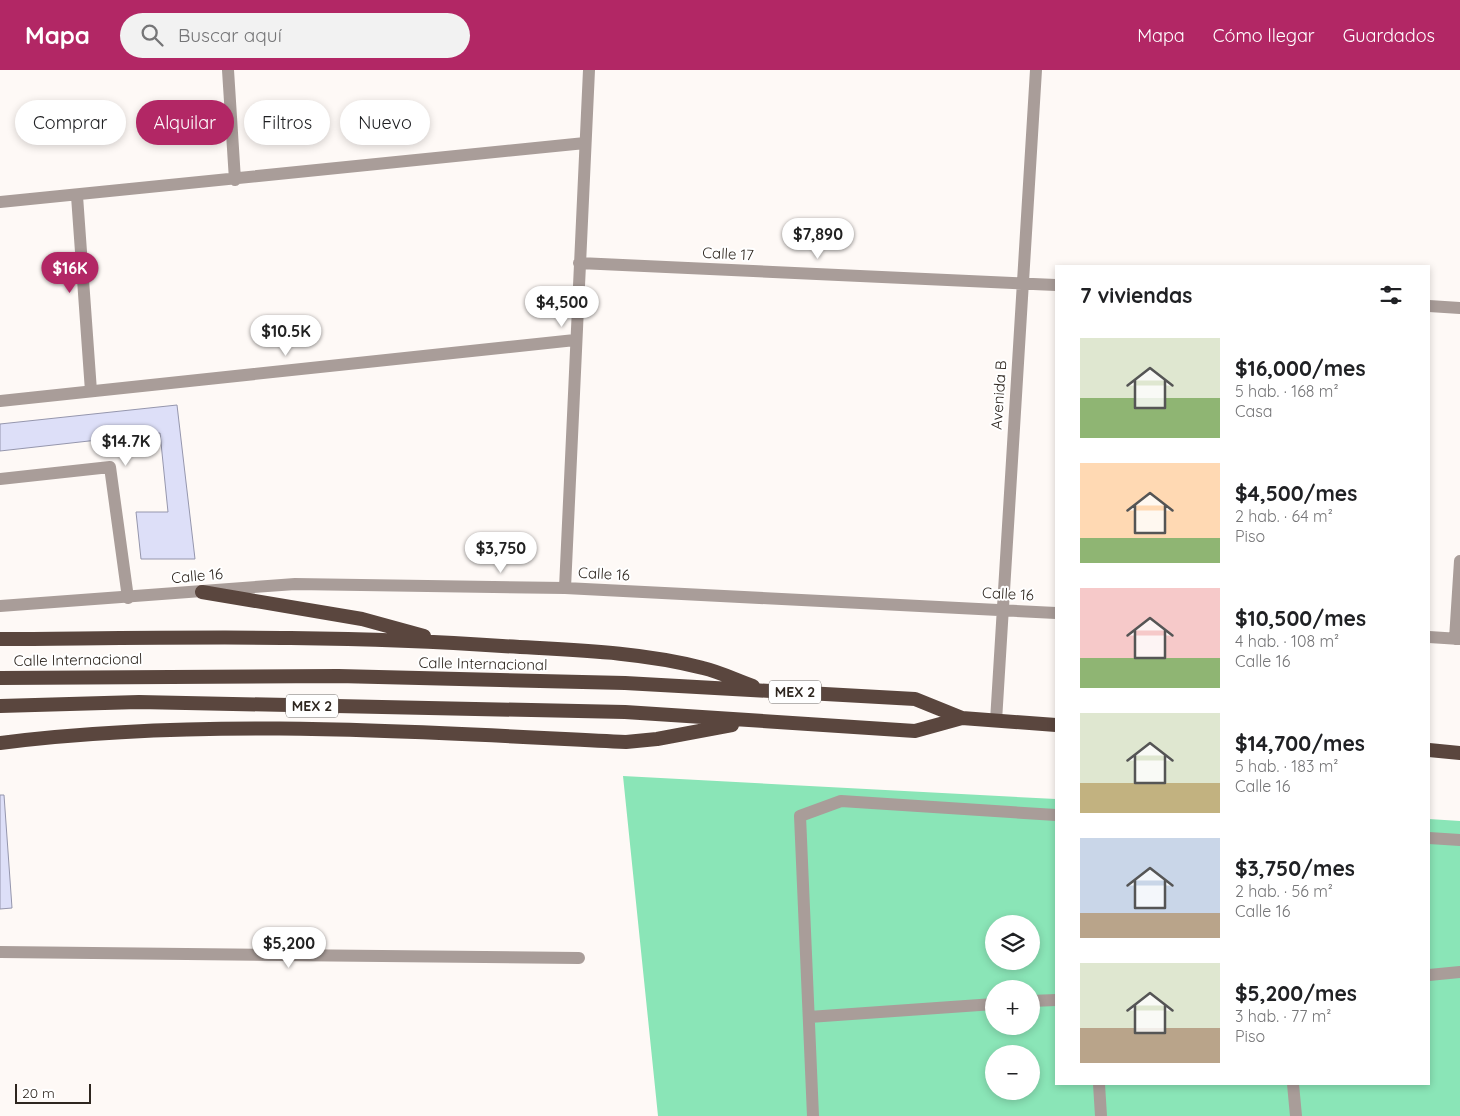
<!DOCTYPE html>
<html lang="es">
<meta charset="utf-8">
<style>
:root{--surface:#fff;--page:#f2f2f2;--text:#202124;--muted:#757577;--accent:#b22765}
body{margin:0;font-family:Quicksand,sans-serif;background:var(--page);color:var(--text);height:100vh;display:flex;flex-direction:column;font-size:19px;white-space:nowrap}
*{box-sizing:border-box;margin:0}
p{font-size:16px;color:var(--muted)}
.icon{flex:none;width:28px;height:28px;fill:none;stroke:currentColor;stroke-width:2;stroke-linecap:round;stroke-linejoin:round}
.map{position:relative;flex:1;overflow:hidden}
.drawer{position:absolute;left:1055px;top:195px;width:375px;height:820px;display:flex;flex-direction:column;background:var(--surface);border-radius:0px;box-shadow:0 2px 8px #0003}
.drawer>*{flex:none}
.hud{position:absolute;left:15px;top:30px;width:475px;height:45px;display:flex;gap:10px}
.controls{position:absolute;left:985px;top:845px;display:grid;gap:10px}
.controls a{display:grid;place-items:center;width:55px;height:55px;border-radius:50%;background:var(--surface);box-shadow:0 2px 8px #0003;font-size:25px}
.scale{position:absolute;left:15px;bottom:12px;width:76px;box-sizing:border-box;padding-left:5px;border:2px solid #2e261f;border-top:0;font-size:14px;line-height:18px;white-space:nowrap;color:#2e261f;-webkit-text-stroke:4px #fff;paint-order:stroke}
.price{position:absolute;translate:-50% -42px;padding:0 11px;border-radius:18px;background:#fff;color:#222;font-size:16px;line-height:32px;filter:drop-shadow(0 1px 2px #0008)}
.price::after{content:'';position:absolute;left:50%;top:30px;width:15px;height:11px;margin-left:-8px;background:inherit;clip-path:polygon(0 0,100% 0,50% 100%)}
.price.active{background:var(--accent);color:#fff}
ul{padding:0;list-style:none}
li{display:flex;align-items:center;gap:15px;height:125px;padding:0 25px}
li span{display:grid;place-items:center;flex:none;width:140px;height:100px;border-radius:0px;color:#555}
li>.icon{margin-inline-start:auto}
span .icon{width:60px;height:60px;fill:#fffc;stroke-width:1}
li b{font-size:21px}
h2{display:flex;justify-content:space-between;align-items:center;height:60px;padding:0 25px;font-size:21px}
.pill{padding:0 18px;border-radius:22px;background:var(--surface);box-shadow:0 2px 8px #0003;font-size:18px;line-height:45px}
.pill.active{background:var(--accent);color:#fff}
header{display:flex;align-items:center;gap:30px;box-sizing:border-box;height:70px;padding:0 25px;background:var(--accent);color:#fff}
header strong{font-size:24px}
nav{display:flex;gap:28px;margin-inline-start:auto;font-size:18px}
.search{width:350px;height:45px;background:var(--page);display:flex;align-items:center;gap:12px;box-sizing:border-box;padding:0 18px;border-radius:28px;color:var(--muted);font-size:19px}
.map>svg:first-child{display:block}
.green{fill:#8ae5b7;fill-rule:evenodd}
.building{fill:#dddff8;stroke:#9596ad}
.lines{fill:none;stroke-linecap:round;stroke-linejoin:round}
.service{stroke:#a99d99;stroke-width:12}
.minor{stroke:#a99d99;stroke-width:12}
.trunk{stroke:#5a463e;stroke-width:14}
.labels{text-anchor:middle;stroke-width:4;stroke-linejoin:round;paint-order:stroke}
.shield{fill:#fff;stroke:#6d6762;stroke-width:1}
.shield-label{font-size:14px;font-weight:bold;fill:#2e261f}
.street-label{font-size:15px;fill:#2e261f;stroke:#fff}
</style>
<header>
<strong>Mapa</strong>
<div class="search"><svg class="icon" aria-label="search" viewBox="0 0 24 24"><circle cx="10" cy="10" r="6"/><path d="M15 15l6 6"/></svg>Buscar aquí</div>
<nav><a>Mapa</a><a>Cómo llegar</a><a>Guardados</a></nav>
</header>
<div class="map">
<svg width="1460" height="1046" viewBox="0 0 1460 1046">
<rect width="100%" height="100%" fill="#fef9f6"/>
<path class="green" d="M 623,706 L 1056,729 L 1056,1014 L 1429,1014 L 1429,749 L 1460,751 L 1460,1046 L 658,1046 ZM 994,854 L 1031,854 L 1031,891 L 994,891 ZM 994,919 L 1031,919 L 1031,956 L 994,956 ZM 994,984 L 1031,984 L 1031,1021 L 994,1021 Z"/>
<path class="building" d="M 177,335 L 195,489 L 141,489 L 136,442 L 168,442 L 160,363 L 0,381 L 0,354 Z
M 0,725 L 4,725 L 12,838 L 0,839 Z"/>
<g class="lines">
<path class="service" d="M 0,409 L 110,397 L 128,528
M 1429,768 L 1460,770
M 1429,905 L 1460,902
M 1031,931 L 1056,930
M 809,947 L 994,934
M 1099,1014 L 1101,1046
M 1293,1014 L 1296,1046
M 813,1046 L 800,746 L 841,731 L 1056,745"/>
<path class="minor" d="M 228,0 L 235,110
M 77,126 L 91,321
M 0,132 L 585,73
M 579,193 L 1056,215
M 1429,236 L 1460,238
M 0,331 L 575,270
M 565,518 L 589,0
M 0,536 L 295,514 L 565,518 L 1056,543
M 1429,567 L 1460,569
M 1455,569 L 1460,491
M 996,651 L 1036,0
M 0,882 L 579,888"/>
<path class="trunk" d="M 202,522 L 362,549 L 424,566
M 0,569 C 167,568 335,564 502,576 C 568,580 638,581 703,598 C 720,602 736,610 753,616
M 0,608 L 338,606 L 625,613 L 915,629 L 962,648 L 1056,655
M 0,636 L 139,632 L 625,642 L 915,661 L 962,648
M 0,673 C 207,647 418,662 626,672 L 657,669 L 732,655
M 1429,680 L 1460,683"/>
</g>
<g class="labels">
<g class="shield">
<rect x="769" y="610.5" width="52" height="23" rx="4"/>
<rect x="286" y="624.5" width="52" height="23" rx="4"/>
</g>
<g class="shield-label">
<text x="795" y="627">MEX 2</text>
<text x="312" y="641">MEX 2</text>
</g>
<g class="street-label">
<text transform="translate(728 184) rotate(3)" y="5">Calle 17</text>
<text transform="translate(999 325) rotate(-86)" y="5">Avenida B</text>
<text transform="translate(604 504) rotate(3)" y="5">Calle 16</text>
<text transform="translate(197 506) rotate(-5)" y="5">Calle 16</text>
<text transform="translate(1008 524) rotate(3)" y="5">Calle 16</text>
<text transform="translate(78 590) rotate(-1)" y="5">Calle Internacional</text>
<text transform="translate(483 594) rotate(1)" y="5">Calle Internacional</text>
</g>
</g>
</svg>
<div class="controls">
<a><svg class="icon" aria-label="layers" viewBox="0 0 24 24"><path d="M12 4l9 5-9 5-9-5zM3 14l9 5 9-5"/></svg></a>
<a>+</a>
<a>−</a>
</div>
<div class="scale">20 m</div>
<b class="price" style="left:818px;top:190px">$7,890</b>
<b class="price active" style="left:70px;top:224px">$16K</b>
<b class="price" style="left:562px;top:258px">$4,500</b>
<b class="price" style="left:286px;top:287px">$10.5K</b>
<b class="price" style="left:126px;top:397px">$14.7K</b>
<b class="price" style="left:501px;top:504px">$3,750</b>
<b class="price" style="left:289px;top:899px">$5,200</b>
<div class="hud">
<a class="pill">Comprar</a>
<a class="pill active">Alquilar</a>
<a class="pill">Filtros</a>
<a class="pill">Nuevo</a>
</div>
<section class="drawer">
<h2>7 viviendas<svg class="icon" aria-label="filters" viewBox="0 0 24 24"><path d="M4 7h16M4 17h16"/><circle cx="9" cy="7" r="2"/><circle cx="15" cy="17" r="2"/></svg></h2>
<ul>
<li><span style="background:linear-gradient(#dfe7d0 60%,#8fb573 0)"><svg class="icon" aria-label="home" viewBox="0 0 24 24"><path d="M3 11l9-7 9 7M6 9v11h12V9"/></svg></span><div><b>$16,000/mes</b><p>5 hab. · 168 m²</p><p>Casa</p></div></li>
<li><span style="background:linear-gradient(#ffd9b3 75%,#8fb573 0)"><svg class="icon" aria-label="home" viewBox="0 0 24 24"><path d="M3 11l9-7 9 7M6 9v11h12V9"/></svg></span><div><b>$4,500/mes</b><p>2 hab. · 64 m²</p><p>Piso</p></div></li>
<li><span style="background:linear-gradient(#f6c9c9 70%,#8fb573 0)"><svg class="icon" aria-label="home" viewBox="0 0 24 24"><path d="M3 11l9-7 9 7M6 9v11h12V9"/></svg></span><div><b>$10,500/mes</b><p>4 hab. · 108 m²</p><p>Calle 16</p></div></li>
<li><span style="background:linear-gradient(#dfe7d0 70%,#c2b280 0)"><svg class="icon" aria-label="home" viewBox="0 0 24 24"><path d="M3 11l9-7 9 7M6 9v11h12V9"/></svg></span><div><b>$14,700/mes</b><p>5 hab. · 183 m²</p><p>Calle 16</p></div></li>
<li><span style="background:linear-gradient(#c9d6e8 75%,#b9a48a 0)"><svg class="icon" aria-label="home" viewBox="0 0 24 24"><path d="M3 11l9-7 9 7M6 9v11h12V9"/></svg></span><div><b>$3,750/mes</b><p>2 hab. · 56 m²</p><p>Calle 16</p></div></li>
<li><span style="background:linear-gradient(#dfe7d0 65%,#b9a48a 0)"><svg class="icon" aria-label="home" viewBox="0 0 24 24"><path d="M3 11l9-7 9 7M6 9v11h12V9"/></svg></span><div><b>$5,200/mes</b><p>3 hab. · 77 m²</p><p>Piso</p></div></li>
</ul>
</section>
</div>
